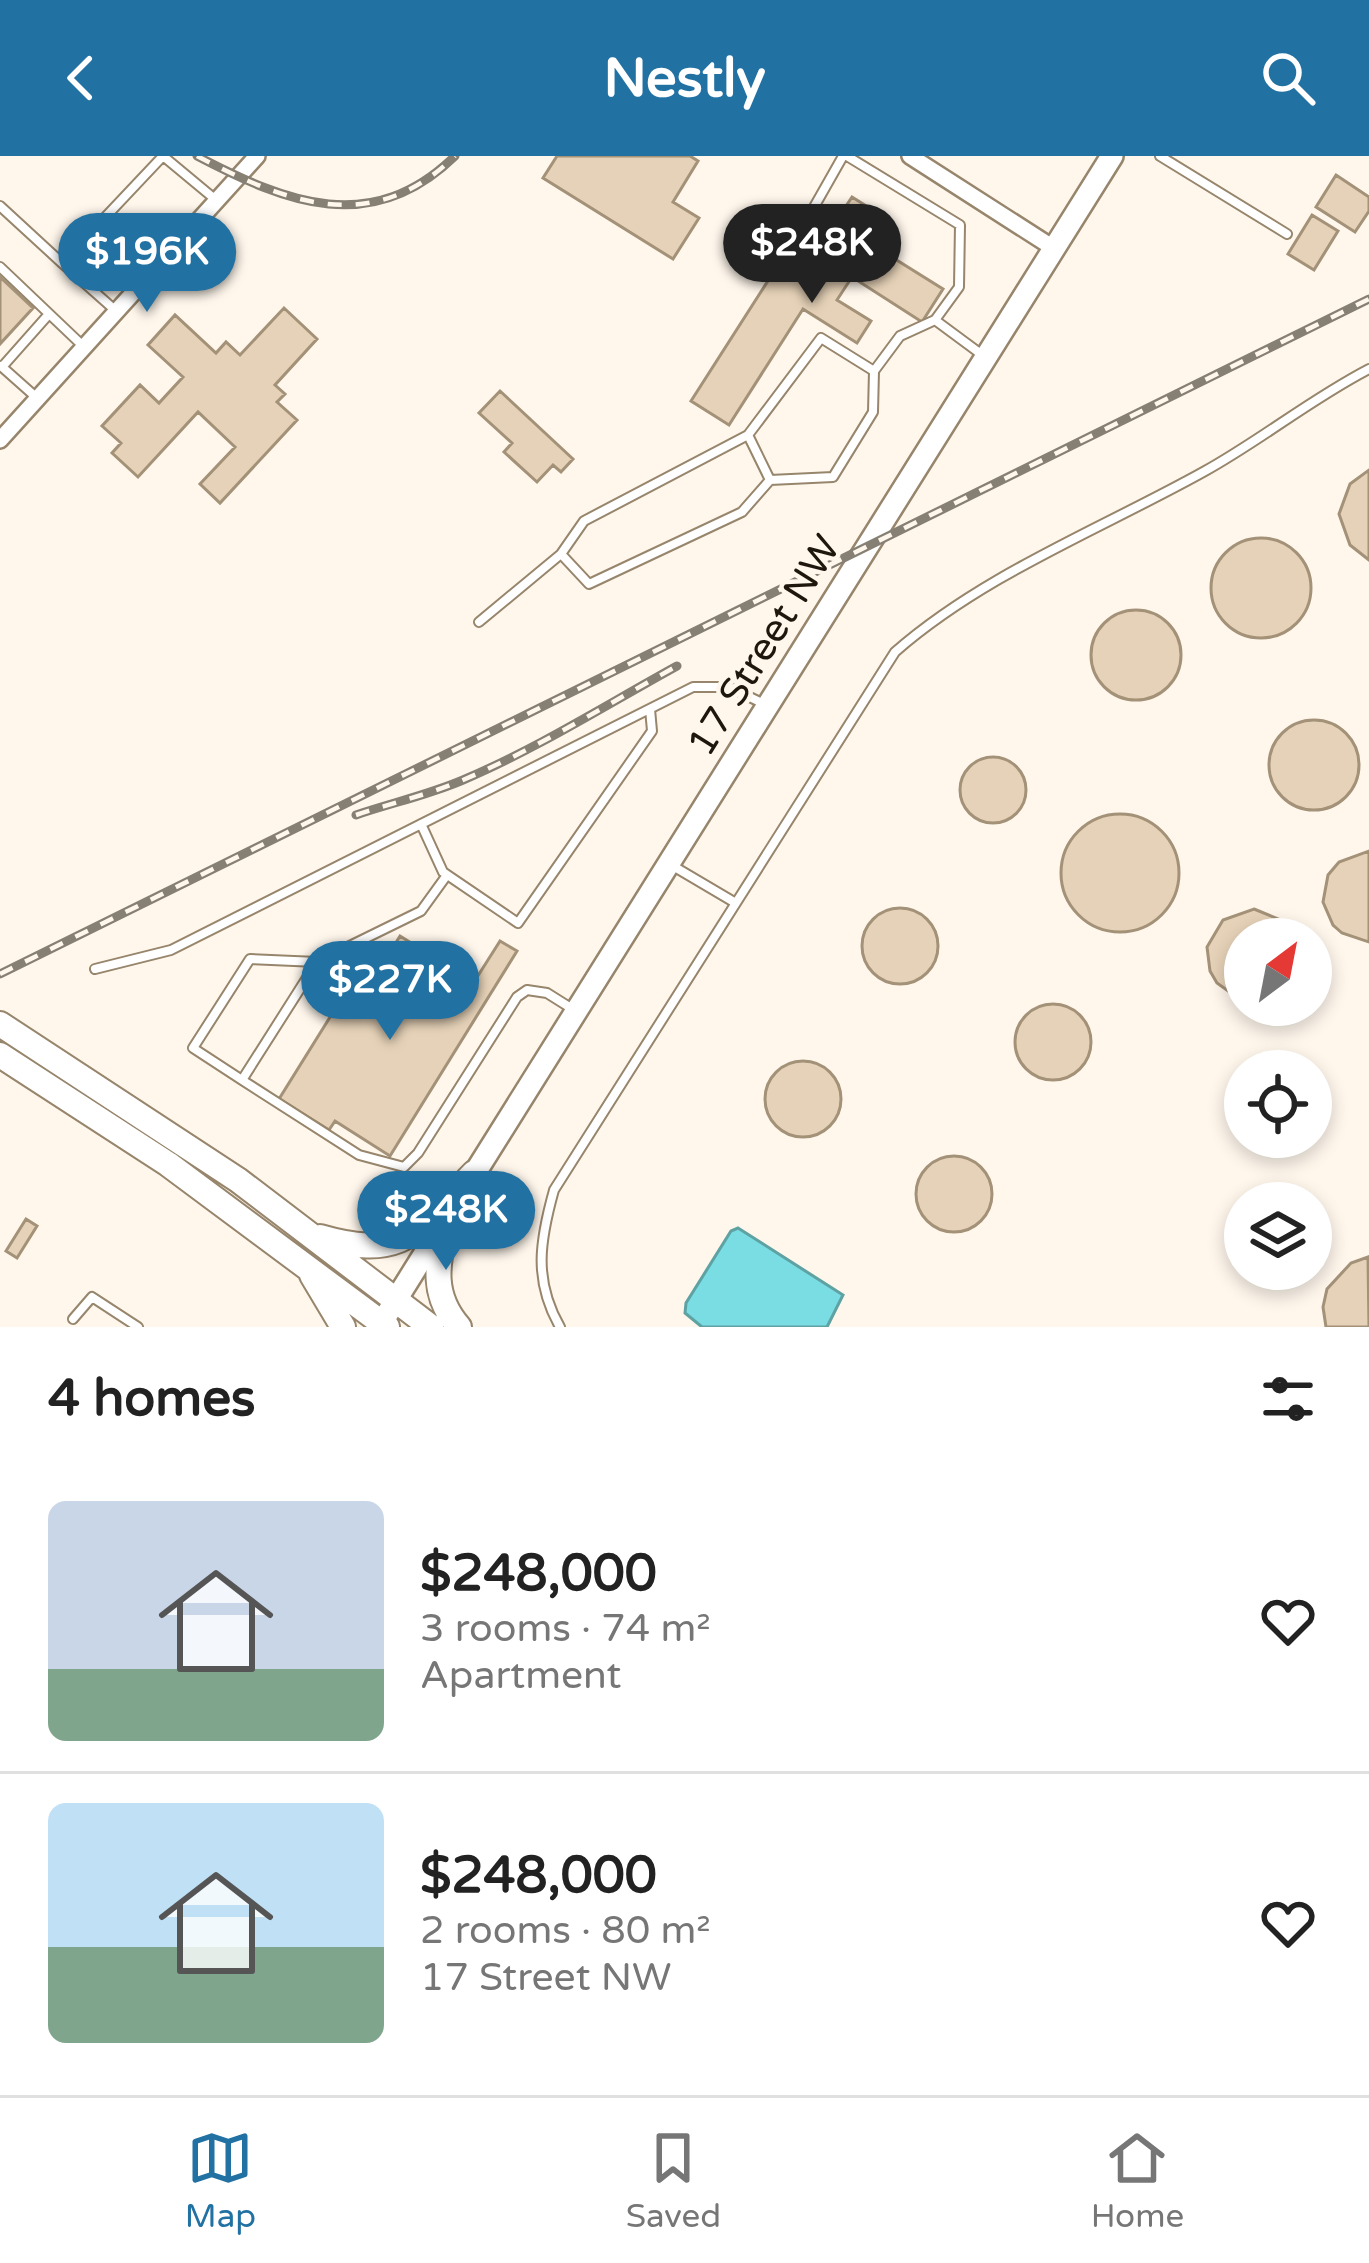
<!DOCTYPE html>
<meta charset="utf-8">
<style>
:root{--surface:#fff;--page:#f2f2f2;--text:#222;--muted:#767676;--line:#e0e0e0;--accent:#2171a3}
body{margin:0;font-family:"Varela Round",sans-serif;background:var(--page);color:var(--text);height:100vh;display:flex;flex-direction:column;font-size:45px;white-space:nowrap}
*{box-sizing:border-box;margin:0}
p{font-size:39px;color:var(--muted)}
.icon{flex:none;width:66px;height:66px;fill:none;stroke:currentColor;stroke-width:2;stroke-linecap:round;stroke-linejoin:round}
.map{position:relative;height:1171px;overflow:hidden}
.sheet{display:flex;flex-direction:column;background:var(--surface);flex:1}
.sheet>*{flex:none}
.needle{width:78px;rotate:32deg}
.tools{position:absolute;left:1224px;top:762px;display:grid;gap:24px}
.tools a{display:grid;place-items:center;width:108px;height:108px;border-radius:50%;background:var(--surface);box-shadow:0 6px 18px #0003;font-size:60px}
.price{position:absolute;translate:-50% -102px;padding:0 27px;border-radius:42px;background:var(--accent);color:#fff;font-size:39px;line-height:78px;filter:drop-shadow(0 3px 6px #0008)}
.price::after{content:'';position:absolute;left:50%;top:72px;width:36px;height:27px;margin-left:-18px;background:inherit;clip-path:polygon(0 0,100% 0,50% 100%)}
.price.on{background:#222;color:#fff}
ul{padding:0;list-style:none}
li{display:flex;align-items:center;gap:36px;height:300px;padding:0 48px}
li+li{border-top:3px solid var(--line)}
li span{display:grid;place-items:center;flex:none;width:336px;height:240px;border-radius:18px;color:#555}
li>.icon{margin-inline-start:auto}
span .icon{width:144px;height:144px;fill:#fffc;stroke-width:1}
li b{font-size:51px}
h2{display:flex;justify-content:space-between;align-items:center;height:144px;padding:0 48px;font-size:51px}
header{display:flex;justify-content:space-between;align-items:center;height:156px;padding:0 48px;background:var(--accent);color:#fff;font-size:54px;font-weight:800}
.dock{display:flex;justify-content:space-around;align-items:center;height:168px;border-top:3px solid var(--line);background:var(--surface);font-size:33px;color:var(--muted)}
.dock a{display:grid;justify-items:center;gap:6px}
.dock .on{color:var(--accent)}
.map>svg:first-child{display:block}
.water{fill:#7adde3;stroke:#5ea2a3;stroke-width:3}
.building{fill:#e6d2b8;stroke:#a39178;stroke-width:3}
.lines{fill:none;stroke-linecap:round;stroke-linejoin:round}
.service-casing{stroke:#97856c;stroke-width:12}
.minor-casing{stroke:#97856c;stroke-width:20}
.secondary-casing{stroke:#97856c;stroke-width:26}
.primary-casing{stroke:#97856c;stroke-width:28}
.service{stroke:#fff;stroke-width:8}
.minor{stroke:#fff;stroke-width:15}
.secondary{stroke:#fff;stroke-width:21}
.primary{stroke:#fff;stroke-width:24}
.rail-casing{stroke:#867f74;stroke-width:9}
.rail{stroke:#fff7ec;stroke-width:4.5;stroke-dasharray:14;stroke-linecap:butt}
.labels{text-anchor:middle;stroke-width:9;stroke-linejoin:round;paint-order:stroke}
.street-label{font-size:39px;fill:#1e170d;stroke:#fff7ec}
</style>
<header><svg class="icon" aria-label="back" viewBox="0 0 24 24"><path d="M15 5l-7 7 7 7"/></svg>Nestly<svg class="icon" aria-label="search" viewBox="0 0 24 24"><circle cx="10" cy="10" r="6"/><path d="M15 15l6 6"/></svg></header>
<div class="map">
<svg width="1369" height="1171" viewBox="0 0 1369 1171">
<rect width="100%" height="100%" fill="#fff7ec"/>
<path class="water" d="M 738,1072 L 843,1139 L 827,1171 L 702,1171 L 685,1157 L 686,1147 L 731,1075 Z"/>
<path class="building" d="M 557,0 L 690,0 L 698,5 L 673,46 L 699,62 L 673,103 L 543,22 Z
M 1336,19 L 1369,41 L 1369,55 L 1355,76 L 1316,51 Z
M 852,41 L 887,63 L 871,88 L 943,133 L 922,166 L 852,121 L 837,144 L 871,165 L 857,187 L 803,153 L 729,269 L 691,245 L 796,81 L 832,104 L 852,72 L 838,62 Z
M 1312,59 L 1338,75 L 1314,114 L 1288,98 Z
M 0,121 L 33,152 L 0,188 Z
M 284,152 L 317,183 L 275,229 L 285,238 L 277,246 L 297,264 L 220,347 L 200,328 L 235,291 L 198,256 L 138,321 L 112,297 L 121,287 L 102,270 L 140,229 L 159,247 L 183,221 L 148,189 L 175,159 L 216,197 L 226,186 L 240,199 Z
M 500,235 L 573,303 L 561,316 L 553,309 L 537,326 L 504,296 L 512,287 L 479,257 Z
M 1369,314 L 1369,404 L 1350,389 L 1339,358 L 1350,328 Z
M1211 432a50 50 0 1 1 100 0a50 50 0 1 1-100 0Z
M1091 499a45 45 0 1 1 90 0a45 45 0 1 1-90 0Z
M1269 609a45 45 0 1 1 90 0a45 45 0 1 1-90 0Z
M960 634a33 33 0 1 1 66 0a33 33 0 1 1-66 0Z
M1061 717a59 59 0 1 1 118 0a59 59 0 1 1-118 0Z
M 1369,695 L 1369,786 L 1342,777 L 1333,769 L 1323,746 L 1328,719 L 1339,706 Z
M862 790a38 38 0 1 1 76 0a38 38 0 1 1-76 0Z
M 1254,753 L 1283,765 L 1294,783 L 1245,783 L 1245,843 L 1238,842 L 1217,827 L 1210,815 L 1207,791 L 1223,764 Z
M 400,780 L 474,826 L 500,785 L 517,795 L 390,1000 L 335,965 L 329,974 L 279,943 L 365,805 L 379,814 Z
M1015 886a38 38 0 1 1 76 0a38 38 0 1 1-76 0Z
M765 943a38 38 0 1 1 76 0a38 38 0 1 1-76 0Z
M916 1038a38 38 0 1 1 76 0a38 38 0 1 1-76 0Z
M 26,1063 L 37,1070 L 17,1102 L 6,1095 Z
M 1368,1101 L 1369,1171 L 1326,1171 L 1323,1151 L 1327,1133 L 1351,1107 Z"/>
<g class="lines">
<g class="service-casing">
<path id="service" d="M 163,0 L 216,44
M 847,0 L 960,69 L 959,131 L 935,164
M 1160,0 L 1287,78
M 0,50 L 62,107
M 749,110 L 781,59 L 805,67 L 843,0
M 0,111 L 83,190
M 116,155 L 62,107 L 163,0
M 1,210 L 37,242
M 2,211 L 49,158
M 770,324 L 833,321 L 873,256 L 874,215
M 561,398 L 584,365 L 748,279
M 479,466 L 561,398 L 589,428 L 742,356 L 770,324 L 748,279 L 821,182 L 874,215 L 900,180 L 935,164 L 985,201
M 421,668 L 443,716 L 518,767 L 652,575 L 650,553
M 673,710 L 734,746
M 447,719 L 421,755 L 317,806 L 242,924 L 359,999 L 404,1011 L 418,997 L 517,841 L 527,834 L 547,837 L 574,854
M 95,813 L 171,794 L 693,531 L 729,531 L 762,547
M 242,924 L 193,892 L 250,803 L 317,806
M 73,1163 L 92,1141 L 138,1171
M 560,1171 C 533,1124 540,1084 554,1034 L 895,496 C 984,418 1101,373 1205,315 C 1261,284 1311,243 1369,213"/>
</g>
<g class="minor-casing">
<path id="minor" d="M 910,0 L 1055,93
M 0,284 L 257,0"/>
</g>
<g class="secondary-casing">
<path id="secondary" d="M 468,1028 L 1112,0
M 379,1171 L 442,1070"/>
</g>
<g class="primary-casing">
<path id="primary" d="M 0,868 L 238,1024 L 431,1171
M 0,899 L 168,1008 L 387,1171
M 448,1061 C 439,1103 428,1135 459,1171
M 320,1081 C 406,1106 419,1073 474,1017
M 312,1119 L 343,1171"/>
</g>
<use href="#service" class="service"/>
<use href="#minor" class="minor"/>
<use href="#secondary" class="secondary"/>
<use href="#primary" class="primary"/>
<g class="rail-casing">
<path id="rail" d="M 197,0 C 287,47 372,81 455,0
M 356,659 C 391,647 428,639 463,624 C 538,592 606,549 677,510
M 0,818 L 1369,143"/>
</g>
<use href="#rail" class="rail"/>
</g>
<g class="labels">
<g class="street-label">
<text transform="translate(763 489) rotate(-58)" y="14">17 Street NW</text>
</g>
</g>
</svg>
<div class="tools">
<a><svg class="needle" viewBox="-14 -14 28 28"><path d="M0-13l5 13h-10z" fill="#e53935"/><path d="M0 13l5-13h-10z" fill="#767676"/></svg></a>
<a><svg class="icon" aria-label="locate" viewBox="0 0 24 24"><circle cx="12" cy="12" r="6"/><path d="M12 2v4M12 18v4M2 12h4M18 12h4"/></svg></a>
<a><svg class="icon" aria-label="layers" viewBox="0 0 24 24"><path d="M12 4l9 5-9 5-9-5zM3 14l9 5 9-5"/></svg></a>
</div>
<b class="price on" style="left:812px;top:150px">$248K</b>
<b class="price" style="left:147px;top:159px">$196K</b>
<b class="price" style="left:390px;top:887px">$227K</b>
<b class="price" style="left:446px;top:1117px">$248K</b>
</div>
<section class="sheet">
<h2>4 homes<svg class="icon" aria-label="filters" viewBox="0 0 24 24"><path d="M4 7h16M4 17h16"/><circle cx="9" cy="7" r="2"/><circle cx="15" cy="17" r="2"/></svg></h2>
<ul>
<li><span style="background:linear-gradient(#c9d6e8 70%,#7fa58c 0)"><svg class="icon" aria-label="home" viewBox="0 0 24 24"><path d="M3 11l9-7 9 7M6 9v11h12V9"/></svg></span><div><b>$248,000</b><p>3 rooms · 74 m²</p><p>Apartment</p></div><svg class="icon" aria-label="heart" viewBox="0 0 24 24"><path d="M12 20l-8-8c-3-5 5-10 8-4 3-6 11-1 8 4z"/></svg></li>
<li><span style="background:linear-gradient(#bfe0f5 60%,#7fa58c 0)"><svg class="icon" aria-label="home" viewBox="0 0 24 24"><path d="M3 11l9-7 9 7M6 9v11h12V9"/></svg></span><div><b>$248,000</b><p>2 rooms · 80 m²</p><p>17 Street NW</p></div><svg class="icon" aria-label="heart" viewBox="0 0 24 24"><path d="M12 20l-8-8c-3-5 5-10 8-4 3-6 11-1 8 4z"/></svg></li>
</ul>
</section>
<nav class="dock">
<a class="on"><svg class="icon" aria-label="map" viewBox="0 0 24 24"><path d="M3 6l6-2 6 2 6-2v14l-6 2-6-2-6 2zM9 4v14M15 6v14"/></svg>Map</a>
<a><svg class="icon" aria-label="saved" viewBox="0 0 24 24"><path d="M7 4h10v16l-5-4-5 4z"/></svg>Saved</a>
<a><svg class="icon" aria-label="home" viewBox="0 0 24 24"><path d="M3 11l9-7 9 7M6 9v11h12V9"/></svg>Home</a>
</nav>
